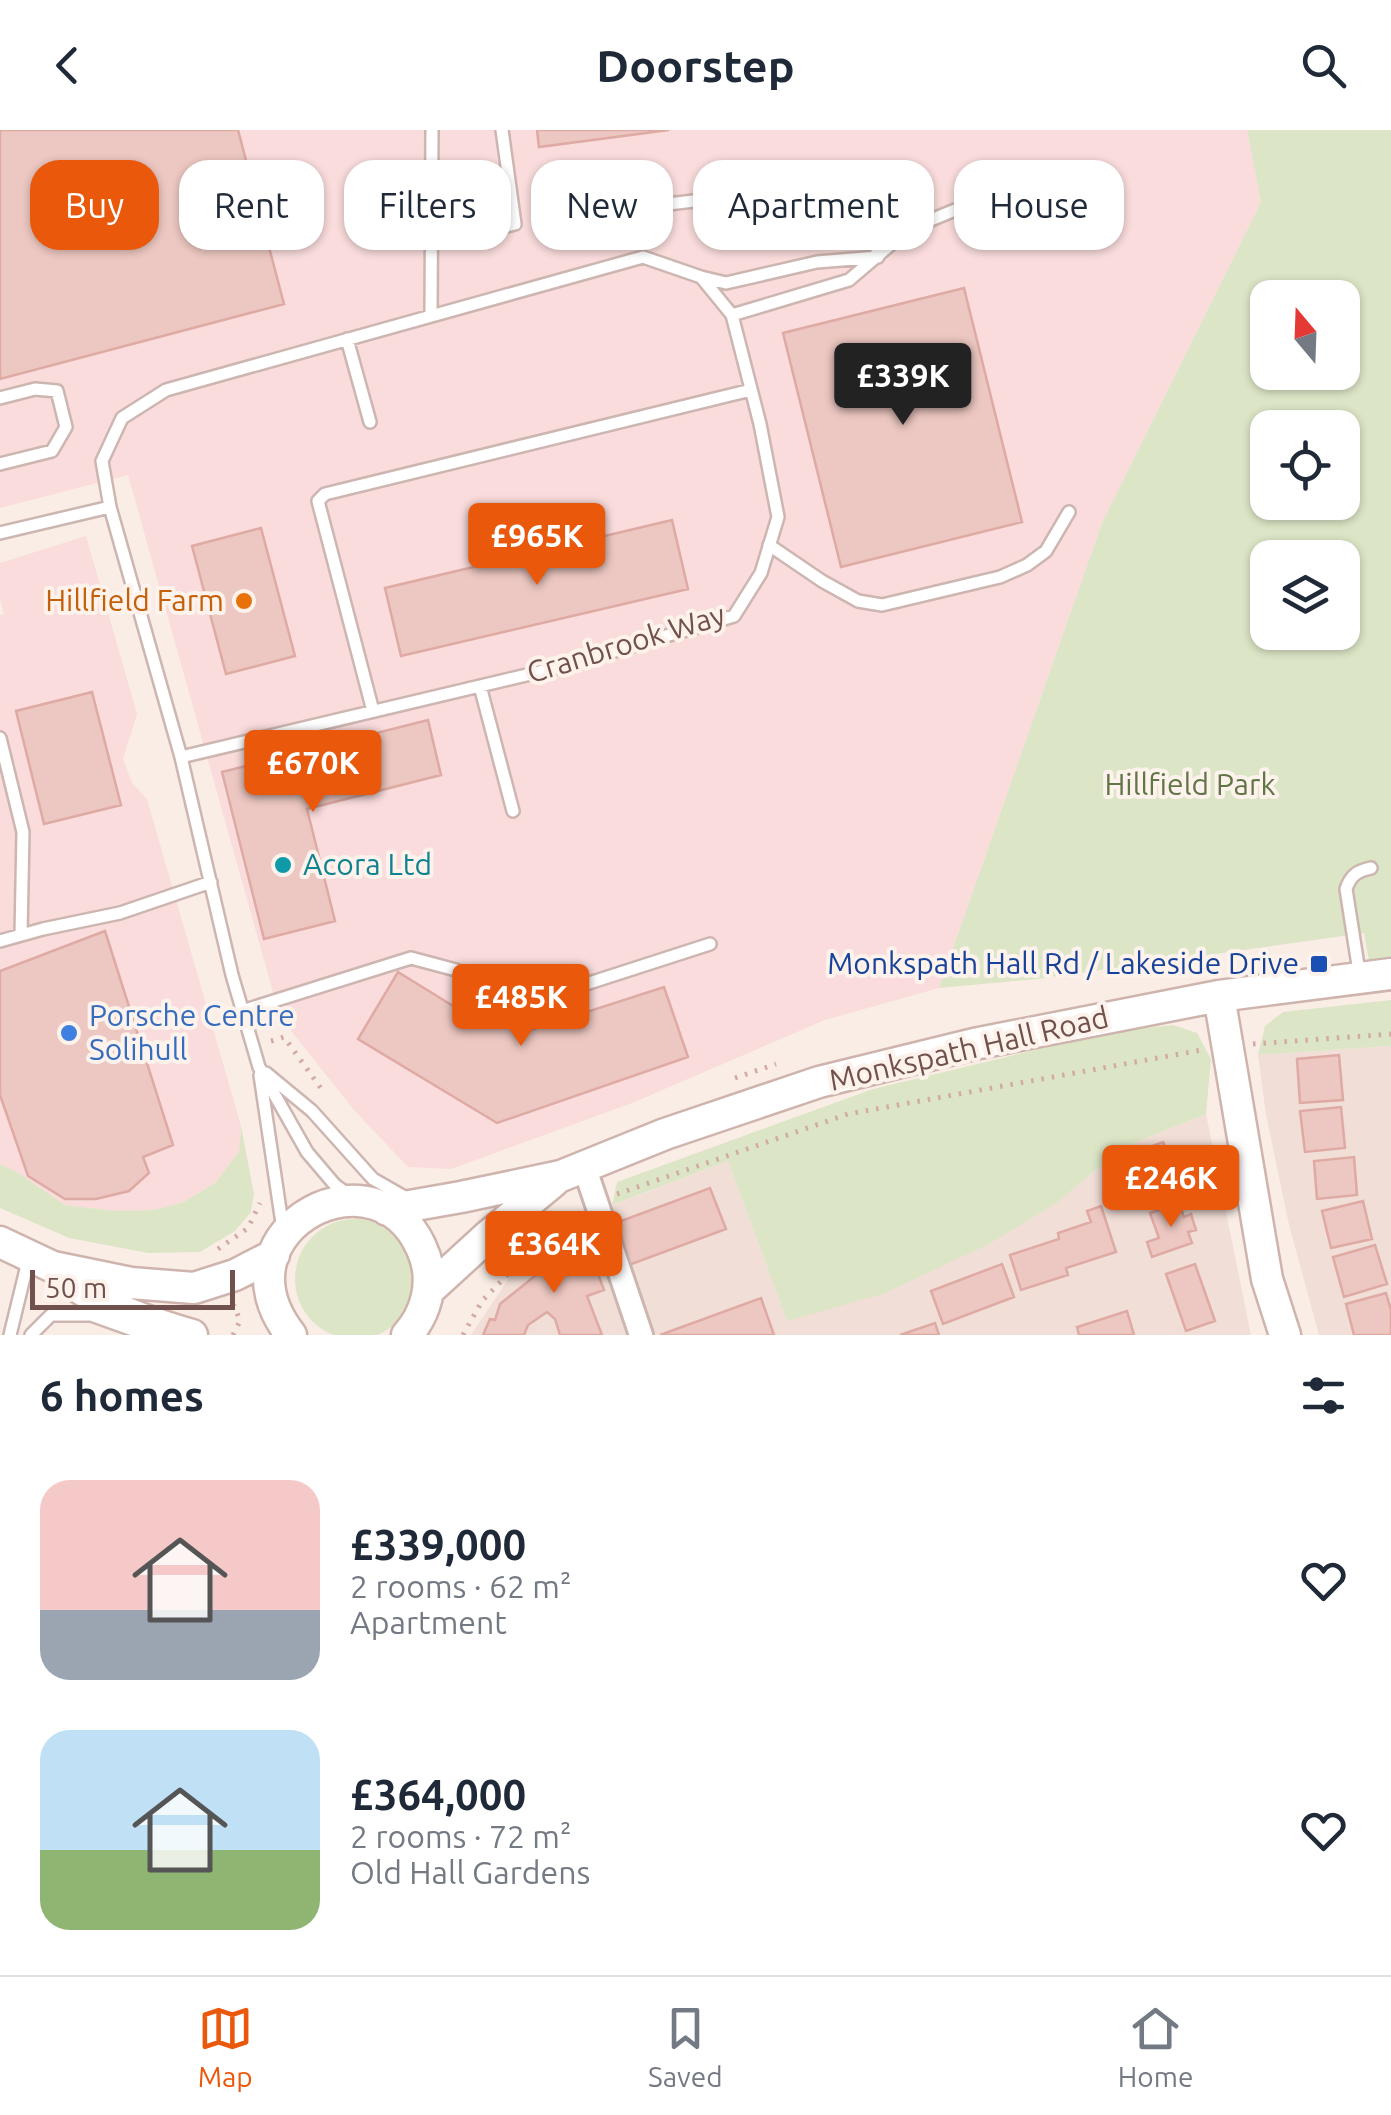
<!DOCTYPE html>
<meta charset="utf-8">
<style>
:root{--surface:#fff;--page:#f2f2f3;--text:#1f2937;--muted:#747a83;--line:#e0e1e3;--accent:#ea580c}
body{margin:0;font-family:Ubuntu,sans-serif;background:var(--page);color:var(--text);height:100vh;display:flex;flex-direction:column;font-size:38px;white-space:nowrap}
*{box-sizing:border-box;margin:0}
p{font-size:32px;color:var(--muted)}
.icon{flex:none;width:55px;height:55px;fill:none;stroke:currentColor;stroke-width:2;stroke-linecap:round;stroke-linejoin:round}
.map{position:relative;height:1205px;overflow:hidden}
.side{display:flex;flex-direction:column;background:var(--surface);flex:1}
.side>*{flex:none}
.banner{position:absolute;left:30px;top:30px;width:1332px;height:90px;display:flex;gap:20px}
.needle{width:65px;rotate:341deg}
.tools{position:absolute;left:1250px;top:150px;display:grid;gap:20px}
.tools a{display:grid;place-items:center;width:110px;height:110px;border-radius:20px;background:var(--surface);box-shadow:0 2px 8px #0004;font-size:50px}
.scale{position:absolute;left:30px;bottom:25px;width:205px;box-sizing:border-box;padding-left:10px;border:5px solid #71514d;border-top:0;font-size:28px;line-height:35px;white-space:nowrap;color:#71514d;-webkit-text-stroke:8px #fdf2ec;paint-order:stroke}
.price{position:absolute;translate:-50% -85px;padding:0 22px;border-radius:10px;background:var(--accent);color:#fff;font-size:32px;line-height:65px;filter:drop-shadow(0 2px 5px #0008)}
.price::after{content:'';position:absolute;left:50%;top:60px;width:30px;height:22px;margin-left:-15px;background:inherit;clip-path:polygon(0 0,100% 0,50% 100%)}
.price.active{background:#222;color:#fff}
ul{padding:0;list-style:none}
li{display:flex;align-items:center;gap:30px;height:250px;padding:0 40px}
li span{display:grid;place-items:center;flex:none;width:280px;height:200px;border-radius:30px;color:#555}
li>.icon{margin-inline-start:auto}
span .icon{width:120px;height:120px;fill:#fffc;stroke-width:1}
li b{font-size:42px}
h2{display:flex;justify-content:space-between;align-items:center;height:120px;padding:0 40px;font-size:42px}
.tag{padding:0 35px;border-radius:30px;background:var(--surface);box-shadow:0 2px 8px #0004;font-size:35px;line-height:90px}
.tag.active{background:var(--accent);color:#fff}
header{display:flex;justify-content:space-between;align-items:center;height:130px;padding:0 40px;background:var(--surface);font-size:45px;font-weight:700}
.tab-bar{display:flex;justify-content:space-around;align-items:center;height:140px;border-top:2px solid var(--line);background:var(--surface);font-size:28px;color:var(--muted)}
.tab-bar a{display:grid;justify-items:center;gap:5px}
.tab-bar .active{color:var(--accent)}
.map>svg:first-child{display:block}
.residential{fill:#f1ded6}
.commercial{fill:#f9dcdb}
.green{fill:#dce6c6;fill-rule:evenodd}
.building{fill:#edc7c1;stroke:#deaaa3;stroke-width:2.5}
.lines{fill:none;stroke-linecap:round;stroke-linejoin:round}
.lane-casing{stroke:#cdb6b1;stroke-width:16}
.street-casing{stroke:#cdb6b1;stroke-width:28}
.secondary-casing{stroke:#cfb4ae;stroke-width:35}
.path{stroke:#d2aaa4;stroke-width:5;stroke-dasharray:2.5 8;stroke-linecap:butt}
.lane{stroke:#fff;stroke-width:11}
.street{stroke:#fff;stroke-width:22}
.secondary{stroke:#fff;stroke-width:30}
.food-dot{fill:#e8710a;stroke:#fdf2ec;stroke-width:4}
.culture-dot{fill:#0f9aa8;stroke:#fdf2ec;stroke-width:4}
.transit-dot{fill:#1a4fb4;stroke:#fdf2ec;stroke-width:4}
.shop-dot{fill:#3f7fe0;stroke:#fdf2ec;stroke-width:4}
.labels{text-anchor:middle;stroke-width:8;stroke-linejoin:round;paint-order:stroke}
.food-label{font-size:30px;fill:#c56008;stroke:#fdf2ec;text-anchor:end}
.street-label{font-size:30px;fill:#71514d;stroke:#fdf2ec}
.park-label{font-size:30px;fill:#617647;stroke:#fdf2ec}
.culture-label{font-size:30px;fill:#0d838f;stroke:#fdf2ec;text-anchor:start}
.transit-label{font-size:30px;fill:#164399;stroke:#fdf2ec;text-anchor:end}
.shop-label{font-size:30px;fill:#366cbe;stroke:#fdf2ec;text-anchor:start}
</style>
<header><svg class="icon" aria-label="back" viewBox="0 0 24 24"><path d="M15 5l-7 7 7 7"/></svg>Doorstep<svg class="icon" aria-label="search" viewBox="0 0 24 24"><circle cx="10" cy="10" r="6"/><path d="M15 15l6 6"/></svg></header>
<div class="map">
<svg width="1391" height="1205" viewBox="0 0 1391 1205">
<rect width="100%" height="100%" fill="#faede6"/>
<path class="residential" d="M 1391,916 L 1391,1205 L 1319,1205 L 1289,1095 L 1266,985 L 1258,925 Z
M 1206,984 L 1251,1205 L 471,1205 L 513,1142 L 557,1105 L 600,1080 L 728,1031 L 787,1191 L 1058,1072 L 1122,1018 Z"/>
<path class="commercial" d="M 0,0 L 1247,0 L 1261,72 L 1102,393 L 939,858 L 825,890 L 632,973 L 451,1039 L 408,1037 L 354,980 L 280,887 L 128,345 L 0,378 Z
M 86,406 L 137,584 L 123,629 L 132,653 L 147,669 L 241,996 L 239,1021 L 216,1052 L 184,1072 L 154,1080 L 114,1081 L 65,1075 L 17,1042 L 0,1034 L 0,485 L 4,484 L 0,470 L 0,433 Z"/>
<path class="green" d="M 1247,0 L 1391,0 L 1391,828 L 1369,831 L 1364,803 L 1037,849 L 939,858 L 1102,393 L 1261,72 ZM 1268,168 L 1342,168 L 1342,242 L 1268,242 ZM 1268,298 L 1342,298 L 1342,372 L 1268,372 ZM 1268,428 L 1342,428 L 1342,502 L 1268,502 Z
M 1391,870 L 1391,916 L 1258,925 L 1265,896 L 1283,882 Z
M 1173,895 L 1197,903 L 1211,929 L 1206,984 L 1122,1018 L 1058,1072 L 989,1114 L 885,1163 L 787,1191 L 728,1031 L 612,1075 L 617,1052 L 873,959 L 1110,902 Z
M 241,996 L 254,1064 L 251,1082 L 235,1101 L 200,1122 L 148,1123 L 69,1108 L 0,1078 L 0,1034 L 17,1042 L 65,1075 L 114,1081 L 154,1080 L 184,1072 L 216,1052 L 239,1021 Z
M295 1149a60 60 0 1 1 120 0a60 60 0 1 1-120 0Z"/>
<path class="building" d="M 0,0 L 238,0 L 284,174 L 0,249 Z
M 537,0 L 669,0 L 539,17 Z
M 964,158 L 1022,392 L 841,437 L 783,203 Z
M 672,390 L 688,459 L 401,526 L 385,458 Z
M 261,398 L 295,526 L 226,544 L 192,416 Z
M 92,562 L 121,675 L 44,694 L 16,581 Z
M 428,590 L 441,645 L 307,679 L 335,791 L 264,809 L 222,642 Z
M 105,801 L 173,1015 L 143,1027 L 149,1043 L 129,1061 L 96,1069 L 65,1069 L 28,1046 L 0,965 L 0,841 Z
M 398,842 L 484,895 L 490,887 L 526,894 L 528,901 L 664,857 L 688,927 L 497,993 L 358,909 Z
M 1339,925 L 1343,970 L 1300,973 L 1297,929 Z
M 1341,977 L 1345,1018 L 1305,1022 L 1300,981 Z
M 1163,1012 L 1169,1025 L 1175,1023 L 1181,1039 L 1173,1042 L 1177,1052 L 1147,1063 L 1133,1023 Z
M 1354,1027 L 1357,1065 L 1317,1069 L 1314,1031 Z
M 710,1058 L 726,1099 L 629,1135 L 613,1094 Z
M 1363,1071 L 1372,1109 L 1331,1118 L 1322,1081 Z
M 1179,1073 L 1184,1087 L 1191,1084 L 1196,1100 L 1188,1102 L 1192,1113 L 1152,1127 L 1147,1112 L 1159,1108 L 1150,1083 Z
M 1101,1076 L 1116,1122 L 1066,1138 L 1068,1145 L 1021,1160 L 1010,1125 L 1059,1109 L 1058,1103 L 1091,1092 L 1087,1081 Z
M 585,1109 L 604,1160 L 587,1166 L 602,1205 L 560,1205 L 555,1189 L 547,1182 L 528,1195 L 524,1205 L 483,1205 L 490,1189 L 495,1190 L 500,1174 L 551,1133 L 547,1121 Z
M 1375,1115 L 1387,1154 L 1344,1167 L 1333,1127 Z
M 1002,1134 L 1014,1167 L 943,1194 L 931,1161 Z
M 1195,1134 L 1215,1191 L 1186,1201 L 1166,1144 Z
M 1386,1163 L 1391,1180 L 1391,1205 L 1354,1205 L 1346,1174 Z
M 761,1168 L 774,1205 L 660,1205 Z
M 1127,1181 L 1134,1205 L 1079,1205 L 1077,1197 Z
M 935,1193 L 939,1205 L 900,1205 Z"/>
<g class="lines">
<g class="lane-casing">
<path id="lane" d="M 618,80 L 836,54 L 854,58 L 870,73 L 878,127 L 817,132 L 726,153 L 701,147
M 432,114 L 515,94 L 502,0
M 732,185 L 849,150 L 909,99 L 955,80 L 1050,62
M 431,186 L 432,0
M 347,209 L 370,292
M 0,268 L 35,259 L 57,261 L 66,297 L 52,321 L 0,334
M 110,377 L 181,627
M 0,403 L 110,377 L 102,331 L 122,288 L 166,260 L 643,127 L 701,147 L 732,185 L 760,294 L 778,387 L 761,443 L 734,486 L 560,537 L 181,627 L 232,845 L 259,937 L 307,1022 L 335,1055 L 350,1066
M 769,415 L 822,451 L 858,471 L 882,475 L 1000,447 L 1027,435 L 1046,421 L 1069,382
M 480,556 L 513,681
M 373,581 L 318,371 L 325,364 L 751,260
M 0,608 L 23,702 L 21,805
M 0,811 L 43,799 L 120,783 L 211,752
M 1360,848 L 1346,759 C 1351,745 1357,741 1371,738
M 242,881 L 411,828 L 456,840 L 507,864 L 530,869 L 552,865 L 710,814
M 266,943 L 312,981 L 373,1049 L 408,1069
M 260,945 L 283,1100
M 10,1205 L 29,1127
M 31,1205 L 51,1185 L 91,1185 L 147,1205"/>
</g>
<g class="street-casing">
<path id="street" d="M 584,1036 L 641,1205"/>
</g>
<g class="secondary-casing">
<path id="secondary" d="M 1219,866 L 1267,1149 L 1285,1205
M 387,1080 L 461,1067 L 561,1046 L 665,1004 L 819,952 L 974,914 L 1219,866 L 1391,844
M 0,1112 L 53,1137 L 131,1153 L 194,1158 L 235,1145 L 274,1125
M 60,1144 C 100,1176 144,1191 192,1205
M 429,1160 L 488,1106 L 554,1051
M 291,1205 C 208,1099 384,1008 425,1127 C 434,1154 426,1184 407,1205"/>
</g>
<path class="path" d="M 271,911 L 284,907 L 325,964
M 1253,914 L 1391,904
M 735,948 L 776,934
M 617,1064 L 848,984 L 1202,920
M 218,1119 L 248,1098 L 260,1073
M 233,1205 L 240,1191 L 234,1175
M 463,1205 L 482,1171 L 543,1108 L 577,1086"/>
<use href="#lane" class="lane"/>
<use href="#street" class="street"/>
<use href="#secondary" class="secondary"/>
</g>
<circle class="food-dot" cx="244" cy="471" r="10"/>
<circle class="culture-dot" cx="283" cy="735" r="10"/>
<rect class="transit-dot" x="1309" y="824" width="20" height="20" rx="5"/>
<circle class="shop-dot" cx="69" cy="903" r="10"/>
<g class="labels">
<g class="food-label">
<text x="224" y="481">Hillfield Farm</text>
</g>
<g class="street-label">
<text transform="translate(626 514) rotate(-17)" y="10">Cranbrook Way</text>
<text transform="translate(969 919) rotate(-13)" y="10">Monkspath Hall Road</text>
</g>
<g class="park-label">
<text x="1190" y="665">Hillfield Park</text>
</g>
<g class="culture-label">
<text x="303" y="745">Acora Ltd</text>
</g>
<g class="transit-label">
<text x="1299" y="844">Monkspath Hall Rd / Lakeside Drive</text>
</g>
<g class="shop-label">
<text x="89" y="896">Porsche Centre<tspan x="89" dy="34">Solihull</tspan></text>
</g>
</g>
</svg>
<div class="tools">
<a><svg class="needle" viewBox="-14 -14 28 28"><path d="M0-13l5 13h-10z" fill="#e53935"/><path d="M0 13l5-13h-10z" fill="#747a83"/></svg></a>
<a><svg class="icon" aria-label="locate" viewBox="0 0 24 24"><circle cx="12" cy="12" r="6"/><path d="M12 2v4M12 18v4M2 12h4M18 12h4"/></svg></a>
<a><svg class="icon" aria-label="layers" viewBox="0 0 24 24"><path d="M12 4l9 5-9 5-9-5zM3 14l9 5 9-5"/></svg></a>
</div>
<div class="scale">50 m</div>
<b class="price active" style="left:903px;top:298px">£339K</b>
<b class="price" style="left:537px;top:458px">£965K</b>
<b class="price" style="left:313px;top:685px">£670K</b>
<b class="price" style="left:521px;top:919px">£485K</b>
<b class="price" style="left:1171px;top:1100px">£246K</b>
<b class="price" style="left:554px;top:1166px">£364K</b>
<div class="banner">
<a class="tag active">Buy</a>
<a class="tag">Rent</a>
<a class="tag">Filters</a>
<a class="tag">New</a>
<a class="tag">Apartment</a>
<a class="tag">House</a>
</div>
</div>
<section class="side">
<h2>6 homes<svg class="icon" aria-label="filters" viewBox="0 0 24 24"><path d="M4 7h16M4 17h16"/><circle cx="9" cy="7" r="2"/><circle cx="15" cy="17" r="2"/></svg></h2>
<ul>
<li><span style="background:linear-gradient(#f6c9c9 65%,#9aa5b1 0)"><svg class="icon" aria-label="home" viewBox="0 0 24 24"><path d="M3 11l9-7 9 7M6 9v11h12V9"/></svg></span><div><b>£339,000</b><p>2 rooms · 62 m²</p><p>Apartment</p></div><svg class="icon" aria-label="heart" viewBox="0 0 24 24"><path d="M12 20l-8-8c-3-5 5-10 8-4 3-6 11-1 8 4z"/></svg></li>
<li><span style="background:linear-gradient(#bfe0f5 60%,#8fb573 0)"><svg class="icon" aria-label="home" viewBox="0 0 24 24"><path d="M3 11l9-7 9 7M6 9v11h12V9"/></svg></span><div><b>£364,000</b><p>2 rooms · 72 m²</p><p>Old Hall Gardens</p></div><svg class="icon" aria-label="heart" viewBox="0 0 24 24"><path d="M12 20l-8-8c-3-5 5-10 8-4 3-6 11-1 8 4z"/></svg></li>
</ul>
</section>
<nav class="tab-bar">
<a class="active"><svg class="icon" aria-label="map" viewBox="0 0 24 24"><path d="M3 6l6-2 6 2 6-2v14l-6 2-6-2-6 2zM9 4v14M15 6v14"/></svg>Map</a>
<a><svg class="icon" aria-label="saved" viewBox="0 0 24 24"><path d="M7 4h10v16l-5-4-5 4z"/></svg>Saved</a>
<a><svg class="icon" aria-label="home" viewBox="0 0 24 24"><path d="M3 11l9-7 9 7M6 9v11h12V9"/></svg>Home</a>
</nav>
